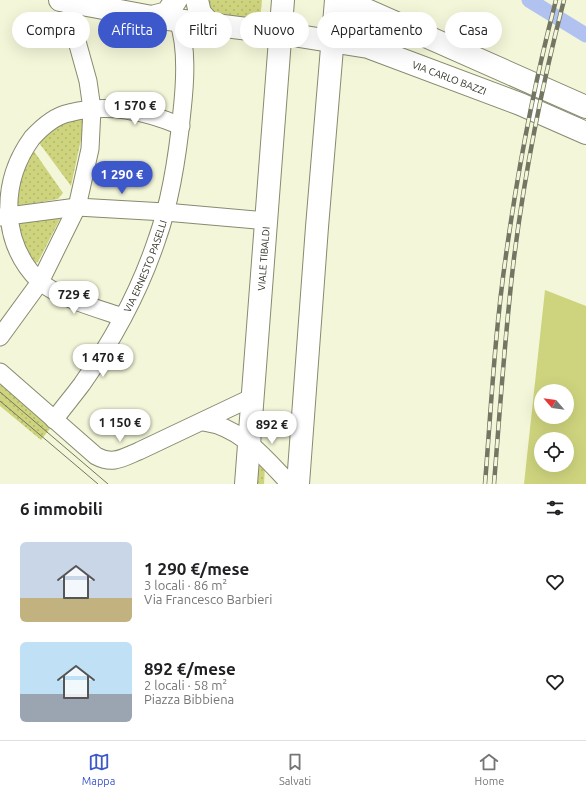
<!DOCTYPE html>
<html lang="it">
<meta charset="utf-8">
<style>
:root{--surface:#fff;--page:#f2f2f2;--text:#202124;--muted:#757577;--line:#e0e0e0;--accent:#3d58ca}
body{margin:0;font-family:Ubuntu,sans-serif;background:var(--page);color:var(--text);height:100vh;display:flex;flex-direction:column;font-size:15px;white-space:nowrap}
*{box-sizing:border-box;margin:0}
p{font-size:13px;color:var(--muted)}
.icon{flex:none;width:22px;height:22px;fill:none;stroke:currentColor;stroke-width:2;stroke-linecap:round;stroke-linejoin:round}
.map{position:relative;height:484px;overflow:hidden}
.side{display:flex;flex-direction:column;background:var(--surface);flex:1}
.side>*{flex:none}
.hud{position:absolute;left:12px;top:12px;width:562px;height:36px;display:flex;gap:8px}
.needle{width:26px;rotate:298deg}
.tools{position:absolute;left:534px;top:384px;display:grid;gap:8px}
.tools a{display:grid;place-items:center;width:40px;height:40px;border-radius:50%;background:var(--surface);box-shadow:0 4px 16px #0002;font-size:20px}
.price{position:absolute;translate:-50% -34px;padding:0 9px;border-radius:14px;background:#fff;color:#222;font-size:13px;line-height:26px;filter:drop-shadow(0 1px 2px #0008)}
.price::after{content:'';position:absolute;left:50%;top:24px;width:12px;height:9px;margin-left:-6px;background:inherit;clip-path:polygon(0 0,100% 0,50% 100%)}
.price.active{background:var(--accent);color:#fff}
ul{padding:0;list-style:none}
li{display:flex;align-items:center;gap:12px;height:100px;padding:0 20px}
li span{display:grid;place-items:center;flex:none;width:112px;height:80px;border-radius:6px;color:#555}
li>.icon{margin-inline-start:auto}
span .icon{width:48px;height:48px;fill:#fffc;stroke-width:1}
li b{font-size:17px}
h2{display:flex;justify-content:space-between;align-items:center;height:48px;padding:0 20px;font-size:17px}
.pill{padding:0 14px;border-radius:18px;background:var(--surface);box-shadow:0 4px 16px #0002;font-size:14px;line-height:36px}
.pill.active{background:var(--accent);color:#fff}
.tab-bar{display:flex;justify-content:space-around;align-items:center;height:56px;border-top:1px solid var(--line);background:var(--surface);font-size:11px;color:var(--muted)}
.tab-bar a{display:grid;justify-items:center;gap:2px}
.tab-bar .active{color:var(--accent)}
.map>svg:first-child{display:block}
.grass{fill:url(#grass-dots)}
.park{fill:#ced47d;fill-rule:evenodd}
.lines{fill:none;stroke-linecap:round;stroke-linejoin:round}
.canal{stroke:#b1c2f1;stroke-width:15}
.street-casing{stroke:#888a6f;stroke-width:19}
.secondary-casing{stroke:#888a6f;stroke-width:24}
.primary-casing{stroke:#888a6f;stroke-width:24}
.street{stroke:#fff;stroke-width:17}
.secondary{stroke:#fff;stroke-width:22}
.primary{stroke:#fff;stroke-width:22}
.tram{stroke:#737663;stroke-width:1}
.rail-casing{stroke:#737663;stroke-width:4.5}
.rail{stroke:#f3f6d8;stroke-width:3;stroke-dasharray:9;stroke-linecap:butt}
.labels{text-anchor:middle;stroke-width:3;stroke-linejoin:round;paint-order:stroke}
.street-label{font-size:10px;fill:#2e3024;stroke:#f3f6d8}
</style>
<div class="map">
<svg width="586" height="484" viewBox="0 0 586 484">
<defs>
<pattern id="grass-dots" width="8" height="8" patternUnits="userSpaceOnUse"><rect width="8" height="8" fill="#ced47d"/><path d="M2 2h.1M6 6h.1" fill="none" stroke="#b1b66c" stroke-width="1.8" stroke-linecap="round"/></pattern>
</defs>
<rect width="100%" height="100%" fill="#f3f6d8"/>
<path class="grass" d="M 205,0 L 262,0 L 260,20 L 216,13 L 209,8 Z
M 352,14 L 410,40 L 409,44 L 405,47 L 402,47 L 351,30 Z
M 86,116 L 71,186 L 37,140 L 51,126 Z
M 31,147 L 63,193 L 58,199 L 8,208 Z
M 61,217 L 38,262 L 35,263 L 13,223 Z
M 0,381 L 52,426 L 41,440 L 0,406 Z
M 257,460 L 265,466 L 264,484 L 255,484 Z"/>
<path class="park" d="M 545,290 L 586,306 L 586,484 L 524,484 ZM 541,391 L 567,391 L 567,417 L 541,417 ZM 541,439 L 567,439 L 567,465 L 541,465 Z"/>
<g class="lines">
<path class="canal" d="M 529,0 L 586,35"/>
<g class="street-casing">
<g id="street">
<path d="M 0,217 L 77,207 L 165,212 L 267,221"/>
<path d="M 123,317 C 96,308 61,299 39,281 C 0,242 0,182 32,138 C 42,127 54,116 69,113 C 108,103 145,111 181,126"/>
<path d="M 0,337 L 40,282 L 77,207 L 90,149 L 92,109 L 88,81 L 73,27 L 71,14 L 73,2"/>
<path d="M 0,372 L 96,456 C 113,465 122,458 139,451 L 253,397"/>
<path id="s1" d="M 54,420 C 63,408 73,396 82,384 C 113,340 140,290 157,239 C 171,200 178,152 182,111 C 185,84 188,47 178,21"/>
<path d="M 204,422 C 241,427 265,458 290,484"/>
</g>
</g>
<g class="secondary-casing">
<path id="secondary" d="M 60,0 L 152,17 L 280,33
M 197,0 L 200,13 L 211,25
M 152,17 L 167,13 L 176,0"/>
</g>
<g class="primary-casing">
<g id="primary">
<path d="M 344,0 L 586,107"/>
<path id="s2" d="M 280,33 L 368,47 L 520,104 L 586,133"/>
<path id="s3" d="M 246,484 L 283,0"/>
<path d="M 298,484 L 317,227 L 336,0"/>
</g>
</g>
<use href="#street" class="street"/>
<use href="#secondary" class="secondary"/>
<use href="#primary" class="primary"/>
<path class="tram" d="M 0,392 L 108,484
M 0,401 L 98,484"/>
<g class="rail-casing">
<path id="rail" d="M 485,484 C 491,408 495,331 506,255 C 518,169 534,84 556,0
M 494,484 C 500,409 505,333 514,258 C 525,171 542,85 564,0"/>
</g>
<use href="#rail" class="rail"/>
</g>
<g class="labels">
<g class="street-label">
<text dy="4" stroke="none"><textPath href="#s2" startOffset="176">VIA CARLO BAZZI</textPath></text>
<text dy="4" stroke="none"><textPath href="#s3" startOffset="226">VIALE TIBALDI</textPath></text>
<text dy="4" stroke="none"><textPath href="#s1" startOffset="180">VIA ERNESTO PASELLI</textPath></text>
</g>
</g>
</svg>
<div class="tools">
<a><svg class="needle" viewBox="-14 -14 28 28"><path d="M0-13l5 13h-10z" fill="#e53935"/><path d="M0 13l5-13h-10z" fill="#757577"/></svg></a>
<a><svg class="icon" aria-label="locate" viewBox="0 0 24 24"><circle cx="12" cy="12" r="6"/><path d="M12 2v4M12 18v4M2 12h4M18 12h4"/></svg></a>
</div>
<b class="price" style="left:135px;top:126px">1 570 €</b>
<b class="price active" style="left:122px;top:195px">1 290 €</b>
<b class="price" style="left:74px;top:315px">729 €</b>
<b class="price" style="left:103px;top:378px">1 470 €</b>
<b class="price" style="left:120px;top:443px">1 150 €</b>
<b class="price" style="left:272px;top:445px">892 €</b>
<div class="hud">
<a class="pill">Compra</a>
<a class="pill active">Affitta</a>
<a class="pill">Filtri</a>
<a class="pill">Nuovo</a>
<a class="pill">Appartamento</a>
<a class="pill">Casa</a>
</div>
</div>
<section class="side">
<h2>6 immobili<svg class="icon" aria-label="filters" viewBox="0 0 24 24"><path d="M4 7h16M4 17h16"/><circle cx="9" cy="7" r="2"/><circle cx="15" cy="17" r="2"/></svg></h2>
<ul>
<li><span style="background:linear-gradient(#c9d6e8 70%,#c2b280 0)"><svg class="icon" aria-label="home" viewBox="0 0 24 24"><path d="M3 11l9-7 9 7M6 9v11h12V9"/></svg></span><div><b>1 290 €/mese</b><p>3 locali · 86 m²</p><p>Via Francesco Barbieri</p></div><svg class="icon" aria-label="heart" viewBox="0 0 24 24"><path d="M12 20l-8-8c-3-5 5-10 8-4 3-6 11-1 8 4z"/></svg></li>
<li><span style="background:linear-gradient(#bfe0f5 65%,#9aa5b1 0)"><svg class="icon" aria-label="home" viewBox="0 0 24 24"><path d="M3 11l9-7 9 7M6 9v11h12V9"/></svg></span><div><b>892 €/mese</b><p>2 locali · 58 m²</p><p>Piazza Bibbiena</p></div><svg class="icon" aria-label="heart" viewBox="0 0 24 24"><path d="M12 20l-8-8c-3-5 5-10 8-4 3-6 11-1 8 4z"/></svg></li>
</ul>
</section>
<nav class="tab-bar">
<a class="active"><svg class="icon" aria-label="map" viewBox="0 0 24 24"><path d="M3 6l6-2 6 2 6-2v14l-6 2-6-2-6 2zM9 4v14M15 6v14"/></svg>Mappa</a>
<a><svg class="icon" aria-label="saved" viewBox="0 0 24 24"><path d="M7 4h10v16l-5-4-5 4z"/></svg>Salvati</a>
<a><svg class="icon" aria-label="home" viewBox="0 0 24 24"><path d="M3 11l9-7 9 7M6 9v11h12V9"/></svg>Home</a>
</nav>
